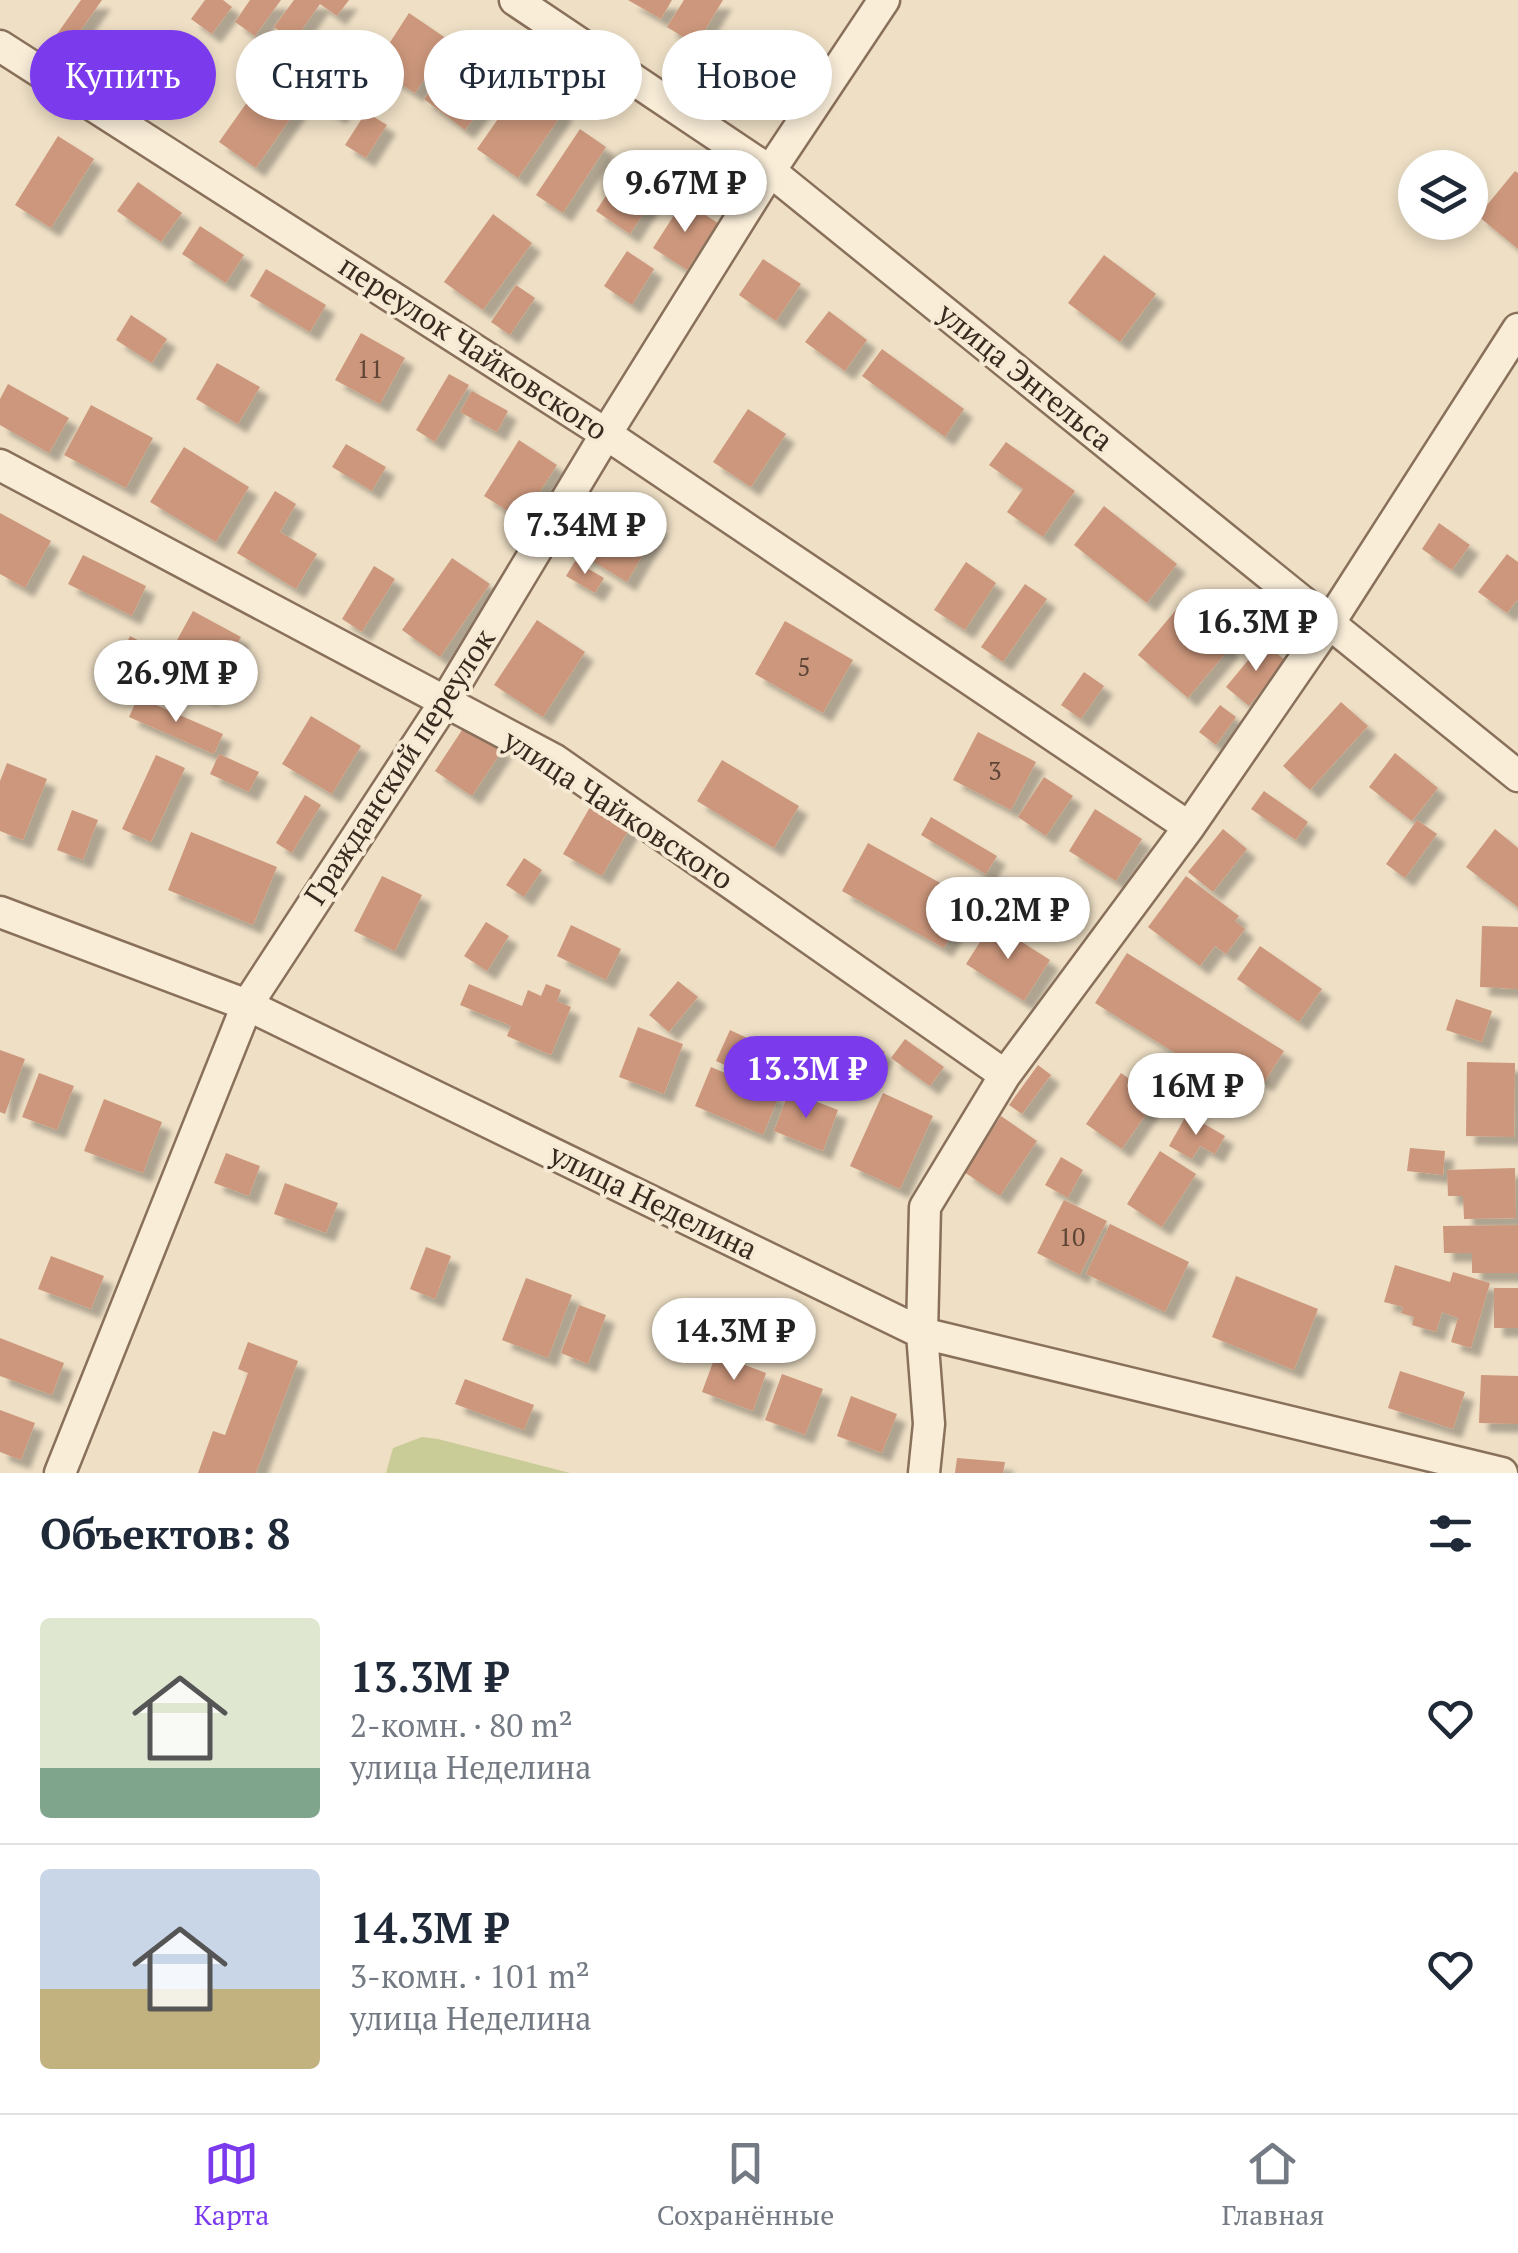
<!DOCTYPE html>
<html lang="ru">
<meta charset="utf-8">
<style>
:root{--surface:#fff;--page:#f2f2f3;--text:#1f2937;--muted:#747a83;--line:#e0e1e3;--accent:#7c3aed}
body{margin:0;font-family:"PT Serif",serif;background:var(--page);color:var(--text);height:100vh;display:flex;flex-direction:column;font-size:38px;white-space:nowrap}
*{box-sizing:border-box;margin:0}
p{font-size:32px;color:var(--muted)}
.icon{flex:none;width:55px;height:55px;fill:none;stroke:currentColor;stroke-width:2;stroke-linecap:round;stroke-linejoin:round}
.map{position:relative;height:1473px;overflow:hidden}
.sheet{display:flex;flex-direction:column;background:var(--surface);flex:1}
.sheet>*{flex:none}
.banner{position:absolute;left:30px;top:30px;width:1000px;height:90px;display:flex;gap:20px}
.fabs{position:absolute;left:1398px;top:150px;display:grid;gap:20px}
.fabs a{display:grid;place-items:center;width:90px;height:90px;border-radius:50%;background:var(--surface);box-shadow:0 5px 15px #0003;font-size:50px}
.price{position:absolute;translate:-50% -85px;padding:0 22px;border-radius:35px;background:#fff;color:#222;font-size:32px;line-height:65px;filter:drop-shadow(0 2px 5px #0008)}
.price::after{content:'';position:absolute;left:50%;top:60px;width:30px;height:22px;margin-left:-15px;background:inherit;clip-path:polygon(0 0,100% 0,50% 100%)}
.price.active{background:var(--accent);color:#fff}
ul{padding:0;list-style:none}
li{display:flex;align-items:center;gap:30px;height:250px;padding:0 40px}
li+li{border-top:2px solid var(--line)}
li span{display:grid;place-items:center;flex:none;width:280px;height:200px;border-radius:10px;color:#555}
li>.icon{margin-inline-start:auto}
span .icon{width:120px;height:120px;fill:#fffc;stroke-width:1}
li b{font-size:42px}
h2{display:flex;justify-content:space-between;align-items:center;height:120px;padding:0 40px;font-size:42px}
.tag{padding:0 35px;border-radius:45px;background:var(--surface);box-shadow:0 5px 15px #0003;font-size:35px;line-height:90px}
.tag.active{background:var(--accent);color:#fff}
.tabs{display:flex;justify-content:space-around;align-items:center;height:140px;border-top:2px solid var(--line);background:var(--surface);font-size:28px;color:var(--muted)}
.tabs a{display:grid;justify-items:center;gap:5px}
.tabs .active{color:var(--accent)}
.map>svg:first-child{display:block}
.green{fill:#cacc98}
.building{fill:#cc977b;filter:url(#shadow)}
.lines{fill:none;stroke-linecap:round;stroke-linejoin:round}
.street-casing{stroke:#89705b;stroke-width:35}
.street{stroke:#f9edd8;stroke-width:30}
.labels{text-anchor:middle;stroke-width:8;stroke-linejoin:round;paint-order:stroke}
.number-label{font-size:25px;fill:#5e4536}
.street-label{font-size:30px;fill:#392a1f;stroke:#f6ead4}
</style>
<div class="map">
<svg width="1518" height="1473" viewBox="0 0 1518 1473">
<defs>
<filter id="shadow"><feDropShadow dx="9" dy="9" stdDeviation="2.5" flood-color="#0004"/></filter>
</defs>
<rect width="100%" height="100%" fill="#eedfc5"/>
<path class="green" d="M 422,1437 L 438,1439 L 570,1473 L 386,1473 L 393,1448 Z"/>
<path class="building" d="M 81,0 L 102,0 L 69,47 L 55,37 Z
M 205,0 L 223,0 L 232,7 L 212,34 L 191,19 Z
M 250,0 L 281,0 L 255,36 L 235,22 Z
M 294,0 L 349,0 L 337,16 L 320,4 L 294,41 L 274,27 Z
M 628,0 L 672,0 L 661,19 Z
M 684,0 L 723,0 L 696,45 L 667,27 Z
M 409,13 L 450,41 L 415,93 L 374,67 Z
M 136,30 L 183,58 L 155,104 L 109,75 Z
M 469,39 L 511,70 L 465,130 L 424,99 Z
M 729,43 L 784,76 L 772,96 L 717,63 Z
M 351,55 L 369,67 L 337,115 L 319,103 Z
M 267,74 L 304,99 L 256,168 L 219,142 Z
M 523,83 L 564,111 L 518,178 L 477,149 Z
M 366,112 L 387,125 L 366,158 L 345,145 Z
M 580,129 L 606,147 L 563,213 L 536,195 Z
M 58,136 L 94,159 L 51,228 L 15,205 Z
M 628,162 L 662,185 L 630,234 L 596,211 Z
M 1515,171 L 1518,173 L 1518,249 L 1478,216 Z
M 138,182 L 182,213 L 161,242 L 117,211 Z
M 683,201 L 718,223 L 687,270 L 653,248 Z
M 493,214 L 532,243 L 483,310 L 444,282 Z
M 200,226 L 244,255 L 226,283 L 182,254 Z
M 627,251 L 654,269 L 632,305 L 604,286 Z
M 1104,255 L 1156,294 L 1120,342 L 1068,303 Z
M 763,259 L 801,284 L 776,321 L 739,295 Z
M 266,269 L 326,305 L 310,332 L 250,296 Z
M 516,285 L 535,298 L 510,335 L 491,322 Z
M 829,311 L 867,340 L 845,371 L 805,342 Z
M 131,315 L 167,339 L 152,363 L 116,340 Z
M 361,333 L 405,358 L 380,404 L 335,380 Z
M 882,349 L 964,409 L 945,437 L 862,376 Z
M 217,363 L 260,387 L 238,424 L 196,399 Z
M 449,374 L 469,385 L 435,442 L 416,430 Z
M 8,384 L 69,418 L 49,453 L 0,425 L 0,399 Z
M 472,391 L 508,411 L 497,432 L 460,412 Z
M 91,405 L 153,438 L 126,488 L 64,455 Z
M 748,409 L 786,434 L 751,487 L 713,462 Z
M 519,440 L 557,465 L 522,520 L 484,496 Z
M 1006,442 L 1075,491 L 1043,537 L 1007,512 L 1023,489 L 989,465 Z
M 346,444 L 386,467 L 372,491 L 332,467 Z
M 184,447 L 249,487 L 216,542 L 150,502 Z
M 275,491 L 296,504 L 280,532 L 317,554 L 296,589 L 237,553 Z
M 613,500 L 659,527 L 627,582 L 581,554 Z
M 1104,506 L 1177,564 L 1147,603 L 1074,545 Z
M 0,513 L 51,541 L 25,588 L 0,574 Z
M 1439,523 L 1470,545 L 1452,570 L 1422,549 Z
M 1507,554 L 1518,562 L 1518,599 L 1507,613 L 1478,592 Z
M 83,555 L 146,586 L 132,616 L 68,584 Z
M 452,558 L 490,584 L 440,657 L 402,630 Z
M 575,561 L 604,578 L 595,593 L 566,576 Z
M 966,562 L 996,583 L 965,630 L 934,610 Z
M 374,566 L 395,579 L 362,632 L 342,619 Z
M 1025,584 L 1047,599 L 1003,662 L 981,647 Z
M 1181,604 L 1231,647 L 1188,698 L 1138,655 Z
M 193,611 L 241,637 L 208,697 L 160,671 Z
M 537,620 L 585,652 L 543,717 L 494,685 Z
M 785,621 L 853,660 L 823,713 L 755,674 Z
M 130,636 L 153,648 L 131,691 L 109,680 Z
M 1263,642 L 1286,661 L 1249,706 L 1226,687 Z
M 1084,672 L 1104,686 L 1081,719 L 1061,705 Z
M 138,697 L 223,734 L 214,754 L 129,717 Z
M 1341,702 L 1368,726 L 1310,790 L 1283,766 Z
M 1220,705 L 1236,717 L 1216,745 L 1199,732 Z
M 311,716 L 361,746 L 332,794 L 282,764 Z
M 466,724 L 503,749 L 472,796 L 435,771 Z
M 978,732 L 1036,762 L 1011,810 L 953,780 Z
M 1395,753 L 1438,788 L 1412,821 L 1369,787 Z
M 219,754 L 259,772 L 249,792 L 210,774 Z
M 156,755 L 185,768 L 151,842 L 122,829 Z
M 722,760 L 799,806 L 774,848 L 697,801 Z
M 7,763 L 47,779 L 23,840 L 0,831 L 0,781 Z
M 1044,777 L 1073,796 L 1046,836 L 1018,817 Z
M 1264,791 L 1308,822 L 1296,840 L 1251,809 Z
M 305,795 L 321,805 L 292,853 L 276,843 Z
M 593,802 L 632,824 L 602,876 L 563,854 Z
M 1095,809 L 1142,839 L 1116,881 L 1069,851 Z
M 72,810 L 98,820 L 83,860 L 57,850 Z
M 931,817 L 997,856 L 986,874 L 921,835 Z
M 1417,820 L 1437,834 L 1405,878 L 1386,864 Z
M 1223,829 L 1247,849 L 1213,892 L 1188,872 Z
M 1495,829 L 1518,848 L 1518,907 L 1466,867 Z
M 191,832 L 277,867 L 253,925 L 168,890 Z
M 868,843 L 971,900 L 944,948 L 842,891 Z
M 524,858 L 542,870 L 524,897 L 506,885 Z
M 382,876 L 422,895 L 395,951 L 354,931 Z
M 1186,876 L 1239,916 L 1235,921 L 1245,929 L 1226,954 L 1215,946 L 1200,966 L 1148,927 Z
M 486,922 L 509,936 L 487,971 L 464,956 Z
M 992,923 L 1050,960 L 1024,1001 L 966,964 Z
M 571,925 L 621,949 L 606,980 L 557,956 Z
M 1482,926 L 1518,927 L 1518,989 L 1480,987 Z
M 1260,946 L 1322,989 L 1299,1022 L 1237,979 Z
M 1127,953 L 1284,1051 L 1264,1083 L 1248,1072 L 1236,1091 L 1095,1003 Z
M 678,981 L 698,997 L 669,1032 L 649,1015 Z
M 469,984 L 522,1006 L 528,990 L 541,996 L 546,984 L 561,990 L 557,1001 L 571,1007 L 551,1055 L 507,1036 L 511,1026 L 460,1005 Z
M 1456,999 L 1492,1011 L 1482,1042 L 1446,1030 Z
M 638,1027 L 683,1044 L 664,1094 L 619,1077 Z
M 730,1030 L 764,1046 L 749,1076 L 716,1061 Z
M 863,1038 L 885,1052 L 864,1085 L 843,1071 Z
M 905,1039 L 944,1067 L 930,1086 L 891,1058 Z
M 0,1050 L 25,1059 L 5,1114 L 0,1112 Z
M 1467,1062 L 1515,1063 L 1514,1137 L 1466,1136 Z
M 1038,1065 L 1051,1075 L 1022,1114 L 1009,1105 Z
M 711,1067 L 779,1096 L 763,1135 L 695,1106 Z
M 39,1073 L 74,1086 L 57,1130 L 22,1117 Z
M 1121,1073 L 1157,1098 L 1122,1149 L 1086,1124 Z
M 789,1091 L 838,1110 L 823,1151 L 774,1131 Z
M 883,1093 L 933,1116 L 900,1189 L 850,1166 Z
M 104,1099 L 162,1122 L 143,1173 L 84,1151 Z
M 1187,1114 L 1225,1136 L 1215,1154 L 1200,1146 L 1192,1159 L 1169,1146 Z
M 1001,1116 L 1037,1141 L 1000,1196 L 964,1172 Z
M 1410,1148 L 1445,1151 L 1443,1175 L 1407,1171 Z
M 1160,1151 L 1196,1174 L 1162,1227 L 1127,1204 Z
M 226,1153 L 260,1166 L 249,1196 L 214,1183 Z
M 1061,1157 L 1083,1170 L 1068,1198 L 1045,1185 Z
M 1515,1168 L 1516,1218 L 1464,1219 L 1463,1196 L 1448,1196 L 1447,1170 Z
M 285,1183 L 338,1203 L 326,1233 L 274,1214 Z
M 1064,1200 L 1107,1221 L 1080,1275 L 1037,1253 Z
M 1110,1224 L 1189,1262 L 1165,1312 L 1086,1274 Z
M 1518,1225 L 1518,1273 L 1472,1273 L 1472,1253 L 1444,1253 L 1443,1226 Z
M 426,1247 L 451,1256 L 435,1299 L 410,1289 Z
M 51,1256 L 104,1276 L 91,1309 L 38,1289 Z
M 1395,1265 L 1450,1282 L 1453,1272 L 1490,1283 L 1471,1348 L 1451,1342 L 1458,1318 L 1442,1312 L 1436,1332 L 1412,1325 L 1414,1317 L 1401,1313 L 1403,1307 L 1384,1302 Z
M 1236,1276 L 1318,1309 L 1294,1370 L 1212,1337 Z
M 526,1278 L 572,1295 L 548,1358 L 502,1340 Z
M 1494,1288 L 1518,1288 L 1518,1328 L 1494,1328 Z
M 579,1305 L 606,1315 L 588,1364 L 561,1353 Z
M 0,1338 L 64,1363 L 52,1395 L 0,1376 Z
M 248,1342 L 298,1361 L 256,1473 L 198,1473 L 213,1431 L 225,1435 L 248,1373 L 238,1369 Z
M 716,1354 L 766,1373 L 753,1411 L 702,1392 Z
M 1400,1371 L 1465,1392 L 1453,1429 L 1388,1408 Z
M 782,1374 L 823,1389 L 805,1435 L 765,1420 Z
M 1481,1375 L 1518,1376 L 1518,1424 L 1479,1423 Z
M 465,1379 L 534,1405 L 524,1430 L 455,1404 Z
M 851,1396 L 897,1414 L 882,1453 L 837,1436 Z
M 0,1410 L 35,1423 L 21,1460 L 0,1452 Z
M 957,1458 L 1005,1462 L 1003,1473 L 955,1473 Z"/>
<g class="lines">
<g class="street-casing">
<path id="street" d="M 515,0 L 770,171 L 1518,776
M 0,46 L 606,434 L 1189,827
M 0,465 L 555,760 L 1005,1075
M 0,912 L 247,1005 L 922,1333 L 1502,1473
M 60,1473 L 247,1005 L 445,702 L 606,434 L 770,171 L 884,0
M 924,1473 L 929,1424 L 922,1333 L 925,1207 L 1005,1075 L 1189,827 L 1330,622 L 1518,329"/>
</g>
<use href="#street" class="street"/>
</g>
<g class="labels">
<g class="number-label">
<text x="370" y="378">11</text>
<text x="804" y="676">5</text>
<text x="995" y="780">3</text>
<text x="1072" y="1246">10</text>
</g>
<g class="street-label">
<text transform="translate(473 348) rotate(33)" y="10">переулок Чайковского</text>
<text transform="translate(1025 377) rotate(39)" y="10">улица Энгельса</text>
<text transform="translate(400 767) rotate(-57)" y="10">Гражданский переулок</text>
<text transform="translate(618 810) rotate(33)" y="10">улица Чайковского</text>
<text transform="translate(653 1202) rotate(26)" y="10">улица Неделина</text>
</g>
</g>
</svg>
<div class="fabs">
<a><svg class="icon" aria-label="layers" viewBox="0 0 24 24"><path d="M12 4l9 5-9 5-9-5zM3 14l9 5 9-5"/></svg></a>
</div>
<b class="price" style="left:685px;top:235px">9.67M ₽</b>
<b class="price" style="left:585px;top:577px">7.34M ₽</b>
<b class="price" style="left:1256px;top:674px">16.3M ₽</b>
<b class="price" style="left:176px;top:725px">26.9M ₽</b>
<b class="price" style="left:1008px;top:962px">10.2M ₽</b>
<b class="price active" style="left:806px;top:1121px">13.3M ₽</b>
<b class="price" style="left:1196px;top:1138px">16M ₽</b>
<b class="price" style="left:734px;top:1383px">14.3M ₽</b>
<div class="banner">
<a class="tag active">Купить</a>
<a class="tag">Снять</a>
<a class="tag">Фильтры</a>
<a class="tag">Новое</a>
</div>
</div>
<section class="sheet">
<h2>Объектов: 8<svg class="icon" aria-label="filters" viewBox="0 0 24 24"><path d="M4 7h16M4 17h16"/><circle cx="9" cy="7" r="2"/><circle cx="15" cy="17" r="2"/></svg></h2>
<ul>
<li><span style="background:linear-gradient(#dfe7d0 75%,#7fa58c 0)"><svg class="icon" aria-label="home" viewBox="0 0 24 24"><path d="M3 11l9-7 9 7M6 9v11h12V9"/></svg></span><div><b>13.3M ₽</b><p>2-комн. · 80 m²</p><p>улица Неделина</p></div><svg class="icon" aria-label="heart" viewBox="0 0 24 24"><path d="M12 20l-8-8c-3-5 5-10 8-4 3-6 11-1 8 4z"/></svg></li>
<li><span style="background:linear-gradient(#c9d6e8 60%,#c2b280 0)"><svg class="icon" aria-label="home" viewBox="0 0 24 24"><path d="M3 11l9-7 9 7M6 9v11h12V9"/></svg></span><div><b>14.3M ₽</b><p>3-комн. · 101 m²</p><p>улица Неделина</p></div><svg class="icon" aria-label="heart" viewBox="0 0 24 24"><path d="M12 20l-8-8c-3-5 5-10 8-4 3-6 11-1 8 4z"/></svg></li>
</ul>
</section>
<nav class="tabs">
<a class="active"><svg class="icon" aria-label="map" viewBox="0 0 24 24"><path d="M3 6l6-2 6 2 6-2v14l-6 2-6-2-6 2zM9 4v14M15 6v14"/></svg>Карта</a>
<a><svg class="icon" aria-label="saved" viewBox="0 0 24 24"><path d="M7 4h10v16l-5-4-5 4z"/></svg>Сохранённые</a>
<a><svg class="icon" aria-label="home" viewBox="0 0 24 24"><path d="M3 11l9-7 9 7M6 9v11h12V9"/></svg>Главная</a>
</nav>
